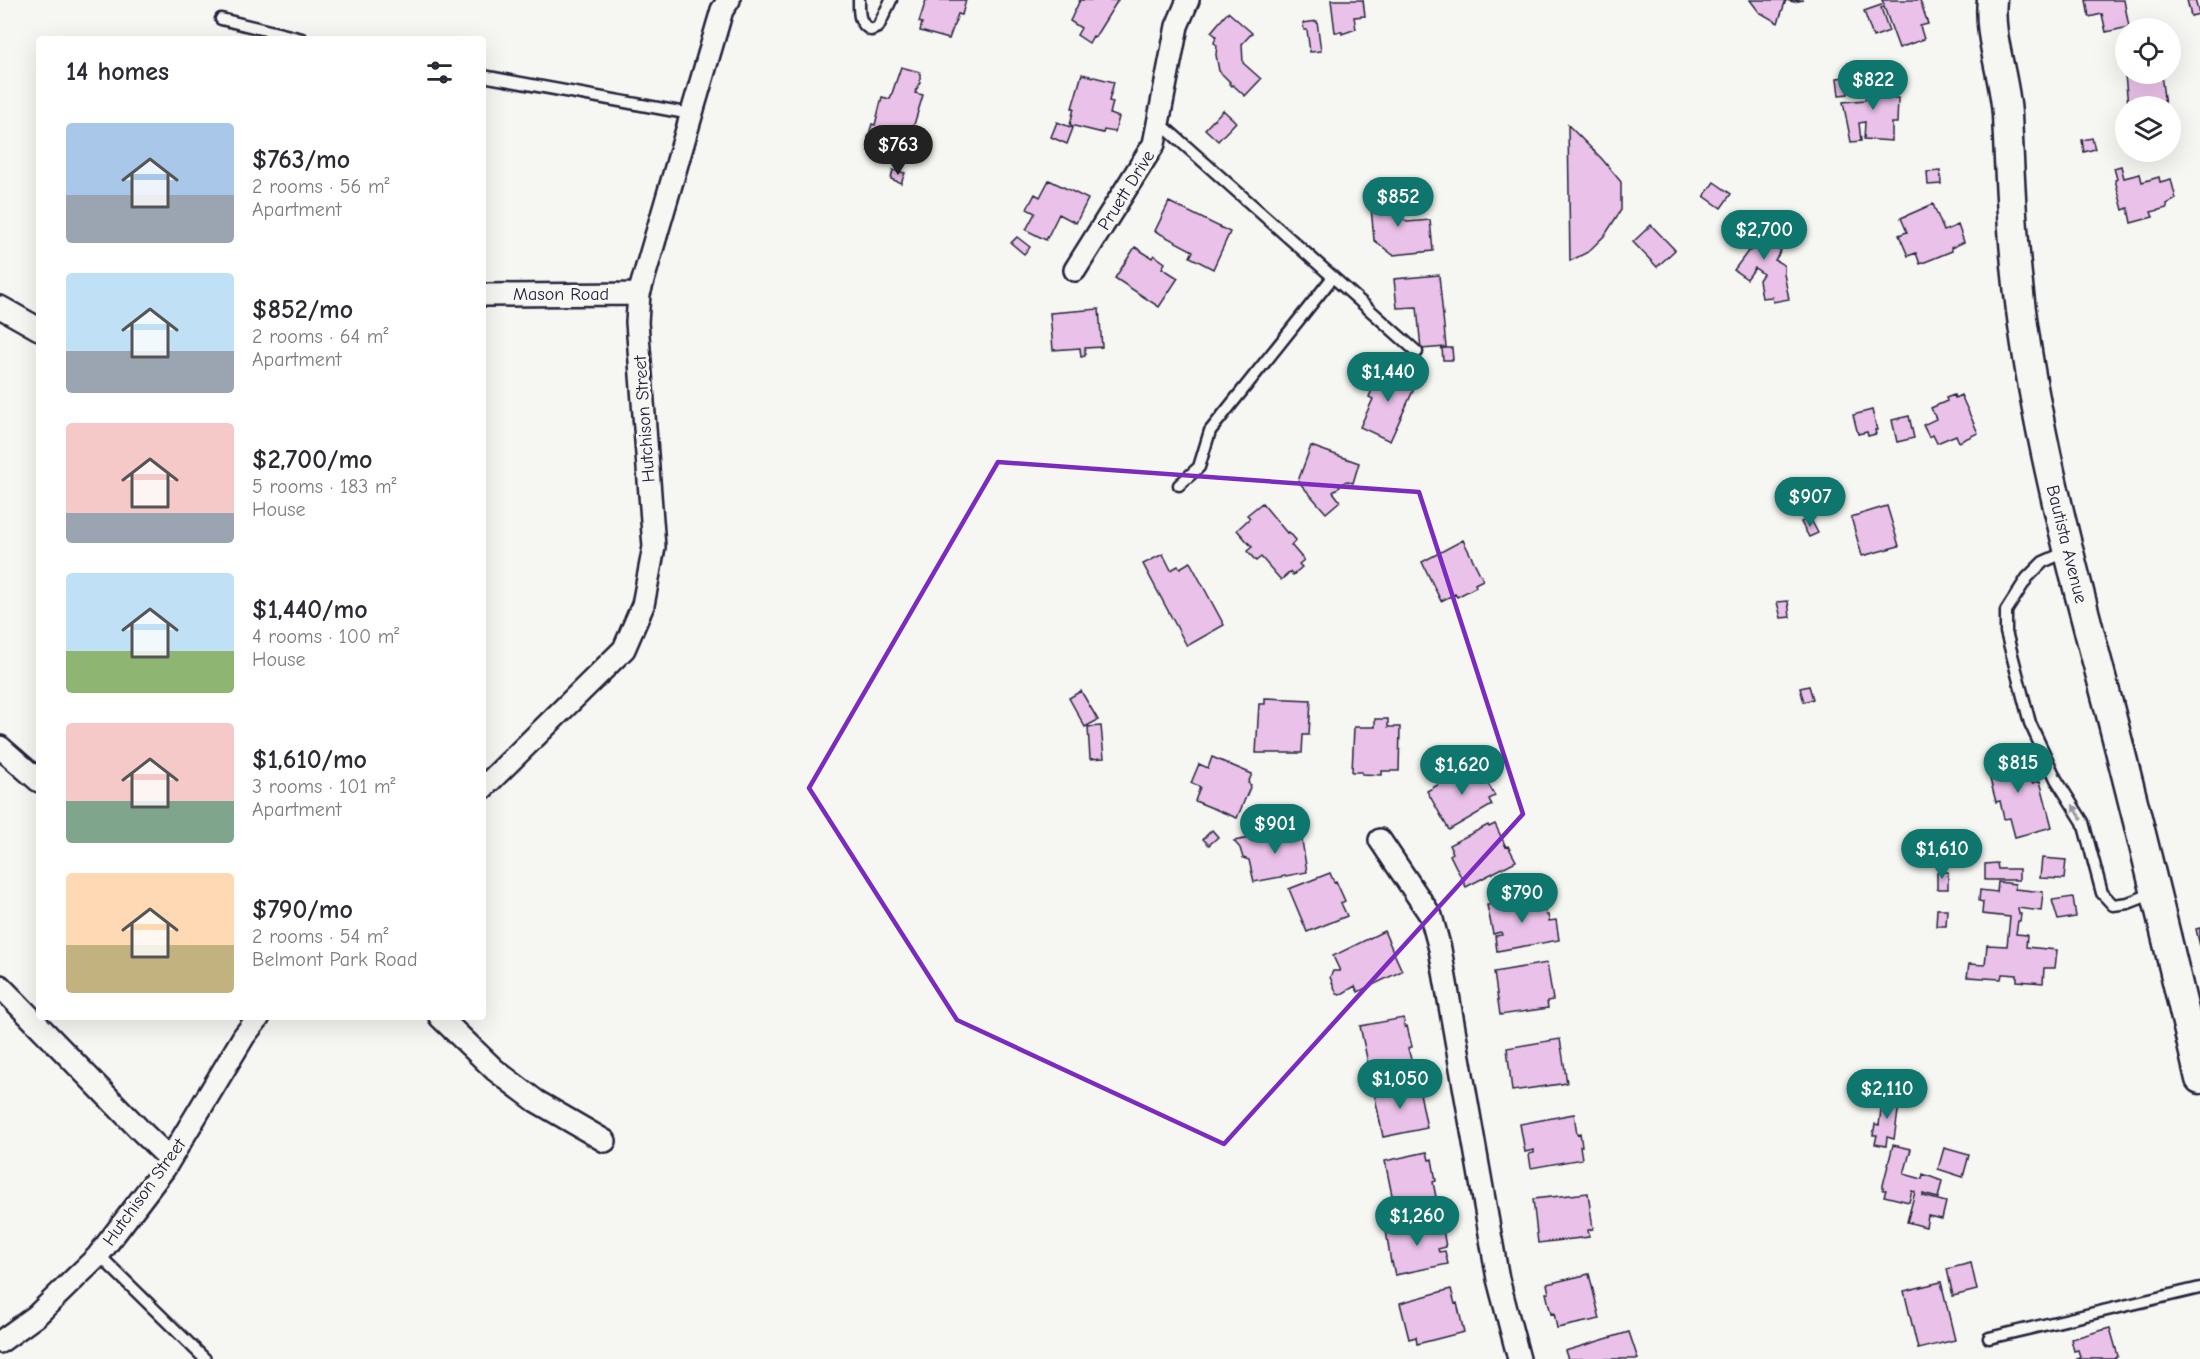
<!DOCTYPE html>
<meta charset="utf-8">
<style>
:root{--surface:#fff;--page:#f2f2f3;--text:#2b2b33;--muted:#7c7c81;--accent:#0f766e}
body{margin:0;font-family:"Comic Neue",sans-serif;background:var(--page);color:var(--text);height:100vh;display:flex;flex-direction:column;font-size:22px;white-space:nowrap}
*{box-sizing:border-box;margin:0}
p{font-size:20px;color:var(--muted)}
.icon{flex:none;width:33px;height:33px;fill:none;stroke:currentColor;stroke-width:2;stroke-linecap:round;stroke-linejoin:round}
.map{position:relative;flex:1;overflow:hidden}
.drawer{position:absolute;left:36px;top:36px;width:450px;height:984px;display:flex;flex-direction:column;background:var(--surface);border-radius:6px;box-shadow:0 6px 24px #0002}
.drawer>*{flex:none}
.fabs{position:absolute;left:2115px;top:18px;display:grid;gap:12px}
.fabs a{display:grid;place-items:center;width:66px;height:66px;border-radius:50%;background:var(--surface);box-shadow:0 6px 24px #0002;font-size:30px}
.price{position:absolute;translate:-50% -51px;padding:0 14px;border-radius:21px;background:var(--accent);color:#fff;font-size:20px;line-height:39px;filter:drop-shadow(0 2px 3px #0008)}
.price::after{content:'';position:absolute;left:50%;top:36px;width:18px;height:14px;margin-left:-9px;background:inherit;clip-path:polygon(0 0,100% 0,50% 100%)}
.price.selected{background:#222;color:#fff}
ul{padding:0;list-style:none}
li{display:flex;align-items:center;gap:18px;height:150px;padding:0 30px}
li span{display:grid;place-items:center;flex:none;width:168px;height:120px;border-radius:6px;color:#555}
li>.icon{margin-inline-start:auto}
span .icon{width:72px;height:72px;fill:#fffc;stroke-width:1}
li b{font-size:26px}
h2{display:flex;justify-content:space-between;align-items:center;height:72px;padding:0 30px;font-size:26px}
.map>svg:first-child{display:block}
.building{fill:#eac1e8;stroke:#22223b;stroke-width:1.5}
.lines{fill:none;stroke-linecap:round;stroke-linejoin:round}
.lane-casing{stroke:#22223b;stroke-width:15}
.street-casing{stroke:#22223b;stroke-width:26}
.secondary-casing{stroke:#22223b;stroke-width:33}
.lane{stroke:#f6f6f2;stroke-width:10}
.street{stroke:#f6f6f2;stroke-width:21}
.secondary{stroke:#f6f6f2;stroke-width:28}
.oneway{fill:#9797a0}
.marked{fill:none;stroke:#7b2cbf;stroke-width:4.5;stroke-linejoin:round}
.labels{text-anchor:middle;stroke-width:6;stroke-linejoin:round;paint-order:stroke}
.street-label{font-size:18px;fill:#22223b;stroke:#f6f6f2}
</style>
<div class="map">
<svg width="2200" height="1359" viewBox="0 0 2200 1359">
<rect width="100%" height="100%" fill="#f6f6f2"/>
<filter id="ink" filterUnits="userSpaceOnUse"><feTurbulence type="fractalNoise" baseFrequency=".0167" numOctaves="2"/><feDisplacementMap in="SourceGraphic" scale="12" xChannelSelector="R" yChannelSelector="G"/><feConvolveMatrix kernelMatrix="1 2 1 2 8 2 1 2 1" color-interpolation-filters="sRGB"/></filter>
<g filter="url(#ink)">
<path class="building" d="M 926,0 L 966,0 L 962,15 L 958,14 L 949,39 L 920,31 L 922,23 L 919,22 Z
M 1080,0 L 1118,0 L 1095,37 L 1093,36 L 1089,43 L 1077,35 L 1081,28 L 1070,21 Z
M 1331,0 L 1363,0 L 1365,16 L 1354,17 L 1356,29 L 1342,34 L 1342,32 L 1335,32 Z
M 1750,0 L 1803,0 L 1794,2 L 1786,0 L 1778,23 L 1759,12 Z
M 1882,0 L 1920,0 L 1928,24 L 1920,26 L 1924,39 L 1899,48 L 1884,7 L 1881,8 L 1889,31 L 1873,37 L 1864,11 L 1884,4 Z
M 2086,0 L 2124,0 L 2129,27 L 2106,32 L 2102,14 L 2089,17 Z
M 2187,0 L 2195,0 L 2199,14 L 2191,16 Z
M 1228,12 L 1252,33 L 1242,44 L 1243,63 L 1261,79 L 1245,96 L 1233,85 L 1232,86 L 1229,83 L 1230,82 L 1219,71 L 1216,55 L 1217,45 L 1214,43 L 1216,36 L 1211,32 Z
M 1317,21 L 1321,51 L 1310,52 L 1307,30 L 1304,30 L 1303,23 Z
M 2126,65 L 2126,74 L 2161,74 L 2165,106 L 2141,106 L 2141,103 L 2128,104 L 2124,66 Z
M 901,67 L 920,72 L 920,83 L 915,93 L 923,95 L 903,161 L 868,151 L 872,139 L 868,138 L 872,124 L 875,125 L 882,97 L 890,99 Z
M 1082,74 L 1114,82 L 1109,101 L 1113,102 L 1110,114 L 1119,117 L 1115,132 L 1104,130 L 1103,133 L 1070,125 L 1074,108 L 1072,108 Z
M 1846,77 L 1848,94 L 1839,95 L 1837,78 Z
M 1860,78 L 1890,78 L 1891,98 L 1898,98 L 1897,123 L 1892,123 L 1892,141 L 1864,139 L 1865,122 L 1859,123 L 1861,141 L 1851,142 L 1843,102 L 1865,100 L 1866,95 L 1860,94 Z
M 1223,110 L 1236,122 L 1218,141 L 1205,129 Z
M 1057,122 L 1073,128 L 1067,144 L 1051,137 Z
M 1568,125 L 1602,159 L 1621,182 L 1621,210 L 1605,235 L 1588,252 L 1570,261 Z
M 2092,138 L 2095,149 L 2084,152 L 2082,140 Z
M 2121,166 L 2124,178 L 2140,174 L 2142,182 L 2159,177 L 2160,182 L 2171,179 L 2176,199 L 2167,204 L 2167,208 L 2151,212 L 2153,217 L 2131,223 L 2128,208 L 2123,210 L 2115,180 L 2117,179 L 2114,168 Z
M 893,170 L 905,173 L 901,183 L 891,179 Z
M 1940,171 L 1941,184 L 1928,185 L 1927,172 Z
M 1049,180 L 1088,199 L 1076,223 L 1059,214 L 1046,240 L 1026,230 L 1035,213 L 1027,209 L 1035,194 L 1040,197 Z
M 1714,182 L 1731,194 L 1721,208 L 1704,196 Z
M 1396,194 L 1397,214 L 1407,222 L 1430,220 L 1433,251 L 1393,255 L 1374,240 L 1370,196 Z
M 1169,202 L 1230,232 L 1213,269 L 1190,257 L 1193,251 L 1155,231 Z
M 1933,204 L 1944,231 L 1958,225 L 1964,242 L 1951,248 L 1952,251 L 1920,264 L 1916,253 L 1908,256 L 1899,235 L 1907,232 L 1901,218 Z
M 1753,214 L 1770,227 L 1767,232 L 1775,238 L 1771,244 L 1781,251 L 1775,260 L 1784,265 L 1784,274 L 1789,299 L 1773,302 L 1772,297 L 1762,298 L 1759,280 L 1763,274 L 1755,268 L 1747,279 L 1734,270 L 1749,250 L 1750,251 L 1757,243 L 1741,230 Z
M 1651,225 L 1675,250 L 1657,267 L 1633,242 Z
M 1017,237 L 1030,247 L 1024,254 L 1011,243 Z
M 1135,247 L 1152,258 L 1154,255 L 1165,263 L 1162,268 L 1178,278 L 1159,307 L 1115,278 Z
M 1439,275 L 1446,347 L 1421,349 L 1417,307 L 1397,308 L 1394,279 Z
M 1099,309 L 1102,347 L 1085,348 L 1085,356 L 1081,357 L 1080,348 L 1053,350 L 1050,313 Z
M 1442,348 L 1452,348 L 1453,360 L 1443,360 Z
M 1386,368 L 1417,382 L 1390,441 L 1360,427 L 1373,399 L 1369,397 L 1380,371 L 1384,373 Z
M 1954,395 L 1955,398 L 1961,395 L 1978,433 L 1959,442 L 1956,435 L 1937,443 L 1933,435 L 1929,437 L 1923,425 L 1936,419 L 1931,408 L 1947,401 L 1946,398 Z
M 1872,410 L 1877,430 L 1875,430 L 1876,434 L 1868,436 L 1867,432 L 1858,434 L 1853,415 Z
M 1909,416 L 1914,438 L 1897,442 L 1892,420 Z
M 1311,446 L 1359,463 L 1353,483 L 1346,481 L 1333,492 L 1340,501 L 1326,513 L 1298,481 Z
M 1262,503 L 1287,533 L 1289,532 L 1296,540 L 1291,545 L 1304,560 L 1299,564 L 1302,567 L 1293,575 L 1290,572 L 1281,580 L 1261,557 L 1256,561 L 1247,551 L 1252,547 L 1237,530 L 1250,518 L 1247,515 Z
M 1887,506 L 1899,546 L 1862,556 L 1851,517 Z
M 1810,518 L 1818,533 L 1809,537 L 1801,522 Z
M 1463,540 L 1483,580 L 1475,584 L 1476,587 L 1457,597 L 1455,594 L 1441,601 L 1422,562 Z
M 1163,554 L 1171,570 L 1178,566 L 1180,568 L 1190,562 L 1224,625 L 1187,646 L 1143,564 Z
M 1788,601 L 1790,617 L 1781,618 L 1777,602 Z
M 1809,686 L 1813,699 L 1804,702 L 1800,688 Z
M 1081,691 L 1098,720 L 1085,727 L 1069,698 Z
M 1265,698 L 1311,700 L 1309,735 L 1303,735 L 1302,753 L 1256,753 L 1259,704 L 1265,704 Z
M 1375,719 L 1388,719 L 1388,727 L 1400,727 L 1399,771 L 1382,771 L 1382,775 L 1362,774 L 1362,772 L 1352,772 L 1354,727 L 1375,727 Z
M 1101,726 L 1104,758 L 1090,759 L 1088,727 Z
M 2018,751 L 2021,764 L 2026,763 L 2032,783 L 2040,781 L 2052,827 L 2015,837 L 2010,818 L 2004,819 L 2000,801 L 1996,802 L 1985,760 Z
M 1212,757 L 1252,774 L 1248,783 L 1251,785 L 1237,818 L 1195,801 L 1200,787 L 1191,783 L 1199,764 L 1208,768 Z
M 1476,763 L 1495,796 L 1489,799 L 1492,805 L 1449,830 L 1427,791 Z
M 1495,824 L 1506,847 L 1508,846 L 1516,861 L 1466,887 L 1450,855 L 1453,853 L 1449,845 L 1488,825 L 1489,827 Z
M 1300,828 L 1307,872 L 1254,882 L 1249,860 L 1243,858 L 1240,848 L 1234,841 Z
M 1212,830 L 1218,837 L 1209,845 L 1203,839 Z
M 2042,858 L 2066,860 L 2064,879 L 2040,878 Z
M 1997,863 L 1998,869 L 2019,869 L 2019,880 L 1985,880 L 1985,864 Z
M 1937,872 L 1948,872 L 1948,889 L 1937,889 Z
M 1330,873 L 1334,882 L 1336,881 L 1345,901 L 1341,903 L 1347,916 L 1307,932 L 1289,889 Z
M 1998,882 L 2015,884 L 2015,889 L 2043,892 L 2041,911 L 2018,908 L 2019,914 L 2021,914 L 2020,921 L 2018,921 L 2016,934 L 2027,935 L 2026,947 L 2057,950 L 2055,968 L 2044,968 L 2043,983 L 2017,981 L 2017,975 L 2004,974 L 2002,974 L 2001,979 L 1967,977 L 1969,964 L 1985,965 L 1987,945 L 2007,946 L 2010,917 L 1982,914 L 1983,902 L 1979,901 L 1980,890 L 1997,892 Z
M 1542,896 L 1546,915 L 1548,915 L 1549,921 L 1556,920 L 1559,940 L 1497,951 L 1495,936 L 1502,935 L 1501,932 L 1493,934 L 1487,905 Z
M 2073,897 L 2076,917 L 2058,920 L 2052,900 Z
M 1937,909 L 1947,909 L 1946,926 L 1936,926 Z
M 2200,928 L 2200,946 L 2196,929 Z
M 1384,931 L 1402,971 L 1358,992 L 1355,986 L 1340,995 L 1337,994 L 1330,977 L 1333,971 L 1340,971 L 1333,956 Z
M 1547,963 L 1553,1000 L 1547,1001 L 1548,1008 L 1500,1015 L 1494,972 Z
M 1403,1018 L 1405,1027 L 1407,1026 L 1412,1047 L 1408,1048 L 1412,1063 L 1370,1072 L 1360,1026 Z
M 1560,1039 L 1567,1083 L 1512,1091 L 1507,1048 Z
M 1415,1084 L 1417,1094 L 1420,1093 L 1427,1128 L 1383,1137 L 1374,1092 Z
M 1883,1095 L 1900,1098 L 1894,1139 L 1887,1137 L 1886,1146 L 1875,1144 L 1877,1135 L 1873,1135 L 1875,1124 L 1879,1125 Z
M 1574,1114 L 1577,1134 L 1580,1133 L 1582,1146 L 1580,1146 L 1582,1159 L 1531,1168 L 1529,1154 L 1534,1153 L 1534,1150 L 1525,1152 L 1520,1124 Z
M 1893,1145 L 1911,1149 L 1904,1174 L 1922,1179 L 1923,1174 L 1942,1181 L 1938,1198 L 1923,1194 L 1923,1196 L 1946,1202 L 1942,1219 L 1928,1216 L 1926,1227 L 1907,1222 L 1915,1192 L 1912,1191 L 1909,1202 L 1884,1196 L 1886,1190 L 1883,1190 L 1883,1185 Z
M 1944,1148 L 1969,1155 L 1963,1177 L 1938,1169 Z
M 1427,1152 L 1429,1160 L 1432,1159 L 1436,1181 L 1433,1182 L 1436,1197 L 1394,1205 L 1385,1161 Z
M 1588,1193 L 1593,1229 L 1588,1230 L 1589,1237 L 1538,1243 L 1533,1199 Z
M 1441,1219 L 1446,1247 L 1438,1249 L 1439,1252 L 1445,1251 L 1448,1264 L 1395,1275 L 1392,1262 L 1391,1263 L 1386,1230 Z
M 1971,1263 L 1977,1290 L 1953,1296 L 1947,1269 Z
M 1589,1274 L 1600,1319 L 1557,1328 L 1554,1313 L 1551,1314 L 1546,1293 L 1549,1293 L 1547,1284 Z
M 1941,1282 L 1955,1340 L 1918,1349 L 1904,1291 Z
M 1451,1289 L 1455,1304 L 1457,1303 L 1464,1332 L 1417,1344 L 1416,1337 L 1409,1339 L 1400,1303 Z
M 2110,1328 L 2118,1356 L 2115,1359 L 2077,1359 L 2080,1357 L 2078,1350 L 2074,1351 L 2071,1339 Z
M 1629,1332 L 1638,1359 L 1568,1359 L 1565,1351 Z"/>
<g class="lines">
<g class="lane-casing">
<path id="lane" d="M 859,0 C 859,13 858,23 871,30 L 878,27 L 891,0
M 221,19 L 302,39
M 483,76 L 691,114
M 1160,123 L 1417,352
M 1179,485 L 1199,467 L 1210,431 L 1333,277
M 2068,551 L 2043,562 L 2027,578 L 2006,611 L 2006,632 L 2030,723 L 2056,779 L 2083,822 L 2102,893 L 2113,905 L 2128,903 L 2154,893
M 99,1255 L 205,1359
M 1989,1338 L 2200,1288"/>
</g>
<g class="street-casing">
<path id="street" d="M 1075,270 L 1154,144 L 1177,26 L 1188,0
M 483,295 L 639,294
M 0,307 L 39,329
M 0,747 L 39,781
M 483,788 L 624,649 L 643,605 L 654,547 L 637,322 L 639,294 L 722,10 L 729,0
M 1380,840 L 1431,916 L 1440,949 L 1498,1279 L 1519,1359
M 0,986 L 140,1130 L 170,1159
M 440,1017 L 495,1070 L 536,1101 L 605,1141
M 0,1342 L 36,1316 L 97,1257 L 164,1169 L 244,1036 L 259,1017"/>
</g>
<g class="secondary-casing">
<path id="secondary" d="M 1992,0 C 1988,37 2005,77 2007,115 C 2010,185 2013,255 2023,325 C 2041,453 2075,578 2108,703 C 2140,828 2171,953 2200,1079"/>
</g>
<use href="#lane" class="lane"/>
<use href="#street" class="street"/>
<use href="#secondary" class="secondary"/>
</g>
<defs><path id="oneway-solid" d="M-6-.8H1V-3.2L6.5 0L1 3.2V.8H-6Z" transform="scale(1.5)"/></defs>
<use class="oneway" href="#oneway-solid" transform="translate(2077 812) rotate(-122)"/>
</g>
<path class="marked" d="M 998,462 L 1419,492 L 1523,814 L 1224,1144 L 957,1020 L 809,788 Z"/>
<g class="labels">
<g class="street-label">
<text transform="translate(1126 190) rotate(-58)" y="6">Pruett Drive</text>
<text x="561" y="300">Mason Road</text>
<text transform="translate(644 419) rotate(-94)" y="6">Hutchison Street</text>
<text transform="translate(2067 544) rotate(76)" y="6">Bautista Avenue</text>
<text transform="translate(144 1192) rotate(-54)" y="6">Hutchison Street</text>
</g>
</g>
</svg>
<div class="fabs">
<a><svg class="icon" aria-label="locate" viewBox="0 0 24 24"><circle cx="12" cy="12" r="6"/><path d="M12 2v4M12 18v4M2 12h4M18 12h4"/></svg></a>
<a><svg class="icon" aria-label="layers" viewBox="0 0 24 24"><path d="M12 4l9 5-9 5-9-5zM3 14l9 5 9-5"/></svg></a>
</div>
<b class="price" style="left:1873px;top:111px">$822</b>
<b class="price selected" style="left:898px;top:176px">$763</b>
<b class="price" style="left:1398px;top:228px">$852</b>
<b class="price" style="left:1764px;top:261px">$2,700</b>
<b class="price" style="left:1388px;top:403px">$1,440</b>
<b class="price" style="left:1810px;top:528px">$907</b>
<b class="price" style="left:2018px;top:794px">$815</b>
<b class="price" style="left:1462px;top:796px">$1,620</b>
<b class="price" style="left:1275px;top:855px">$901</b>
<b class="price" style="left:1942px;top:880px">$1,610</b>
<b class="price" style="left:1522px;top:924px">$790</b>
<b class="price" style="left:1400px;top:1110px">$1,050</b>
<b class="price" style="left:1887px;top:1120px">$2,110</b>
<b class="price" style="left:1417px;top:1247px">$1,260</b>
<section class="drawer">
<h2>14 homes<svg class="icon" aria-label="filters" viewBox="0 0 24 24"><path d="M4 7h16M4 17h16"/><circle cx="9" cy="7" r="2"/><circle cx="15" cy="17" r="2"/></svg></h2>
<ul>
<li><span style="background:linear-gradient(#a9c7e8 60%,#9aa5b1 0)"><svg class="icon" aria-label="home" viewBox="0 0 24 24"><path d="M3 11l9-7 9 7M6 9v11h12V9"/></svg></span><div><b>$763/mo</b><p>2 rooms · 56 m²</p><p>Apartment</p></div></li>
<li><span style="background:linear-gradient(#bfe0f5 65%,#9aa5b1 0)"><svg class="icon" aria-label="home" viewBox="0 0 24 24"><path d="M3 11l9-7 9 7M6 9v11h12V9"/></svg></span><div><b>$852/mo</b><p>2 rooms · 64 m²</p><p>Apartment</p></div></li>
<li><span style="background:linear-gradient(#f6c9c9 75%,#9aa5b1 0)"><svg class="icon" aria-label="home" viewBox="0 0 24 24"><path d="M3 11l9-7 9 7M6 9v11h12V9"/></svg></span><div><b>$2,700/mo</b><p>5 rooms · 183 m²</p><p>House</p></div></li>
<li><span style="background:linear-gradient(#bfe0f5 65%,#8fb573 0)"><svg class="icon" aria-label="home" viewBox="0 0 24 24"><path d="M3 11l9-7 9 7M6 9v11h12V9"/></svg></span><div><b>$1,440/mo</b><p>4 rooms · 100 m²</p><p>House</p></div></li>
<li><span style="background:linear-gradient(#f6c9c9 65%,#7fa58c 0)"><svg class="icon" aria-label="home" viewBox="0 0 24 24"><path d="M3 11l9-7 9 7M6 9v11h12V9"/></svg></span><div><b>$1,610/mo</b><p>3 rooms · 101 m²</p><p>Apartment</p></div></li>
<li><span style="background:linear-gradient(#ffd9b3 60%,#c2b280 0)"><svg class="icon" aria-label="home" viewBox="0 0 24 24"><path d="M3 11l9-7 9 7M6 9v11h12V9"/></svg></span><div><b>$790/mo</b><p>2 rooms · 54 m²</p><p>Belmont Park Road</p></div></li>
</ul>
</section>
</div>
